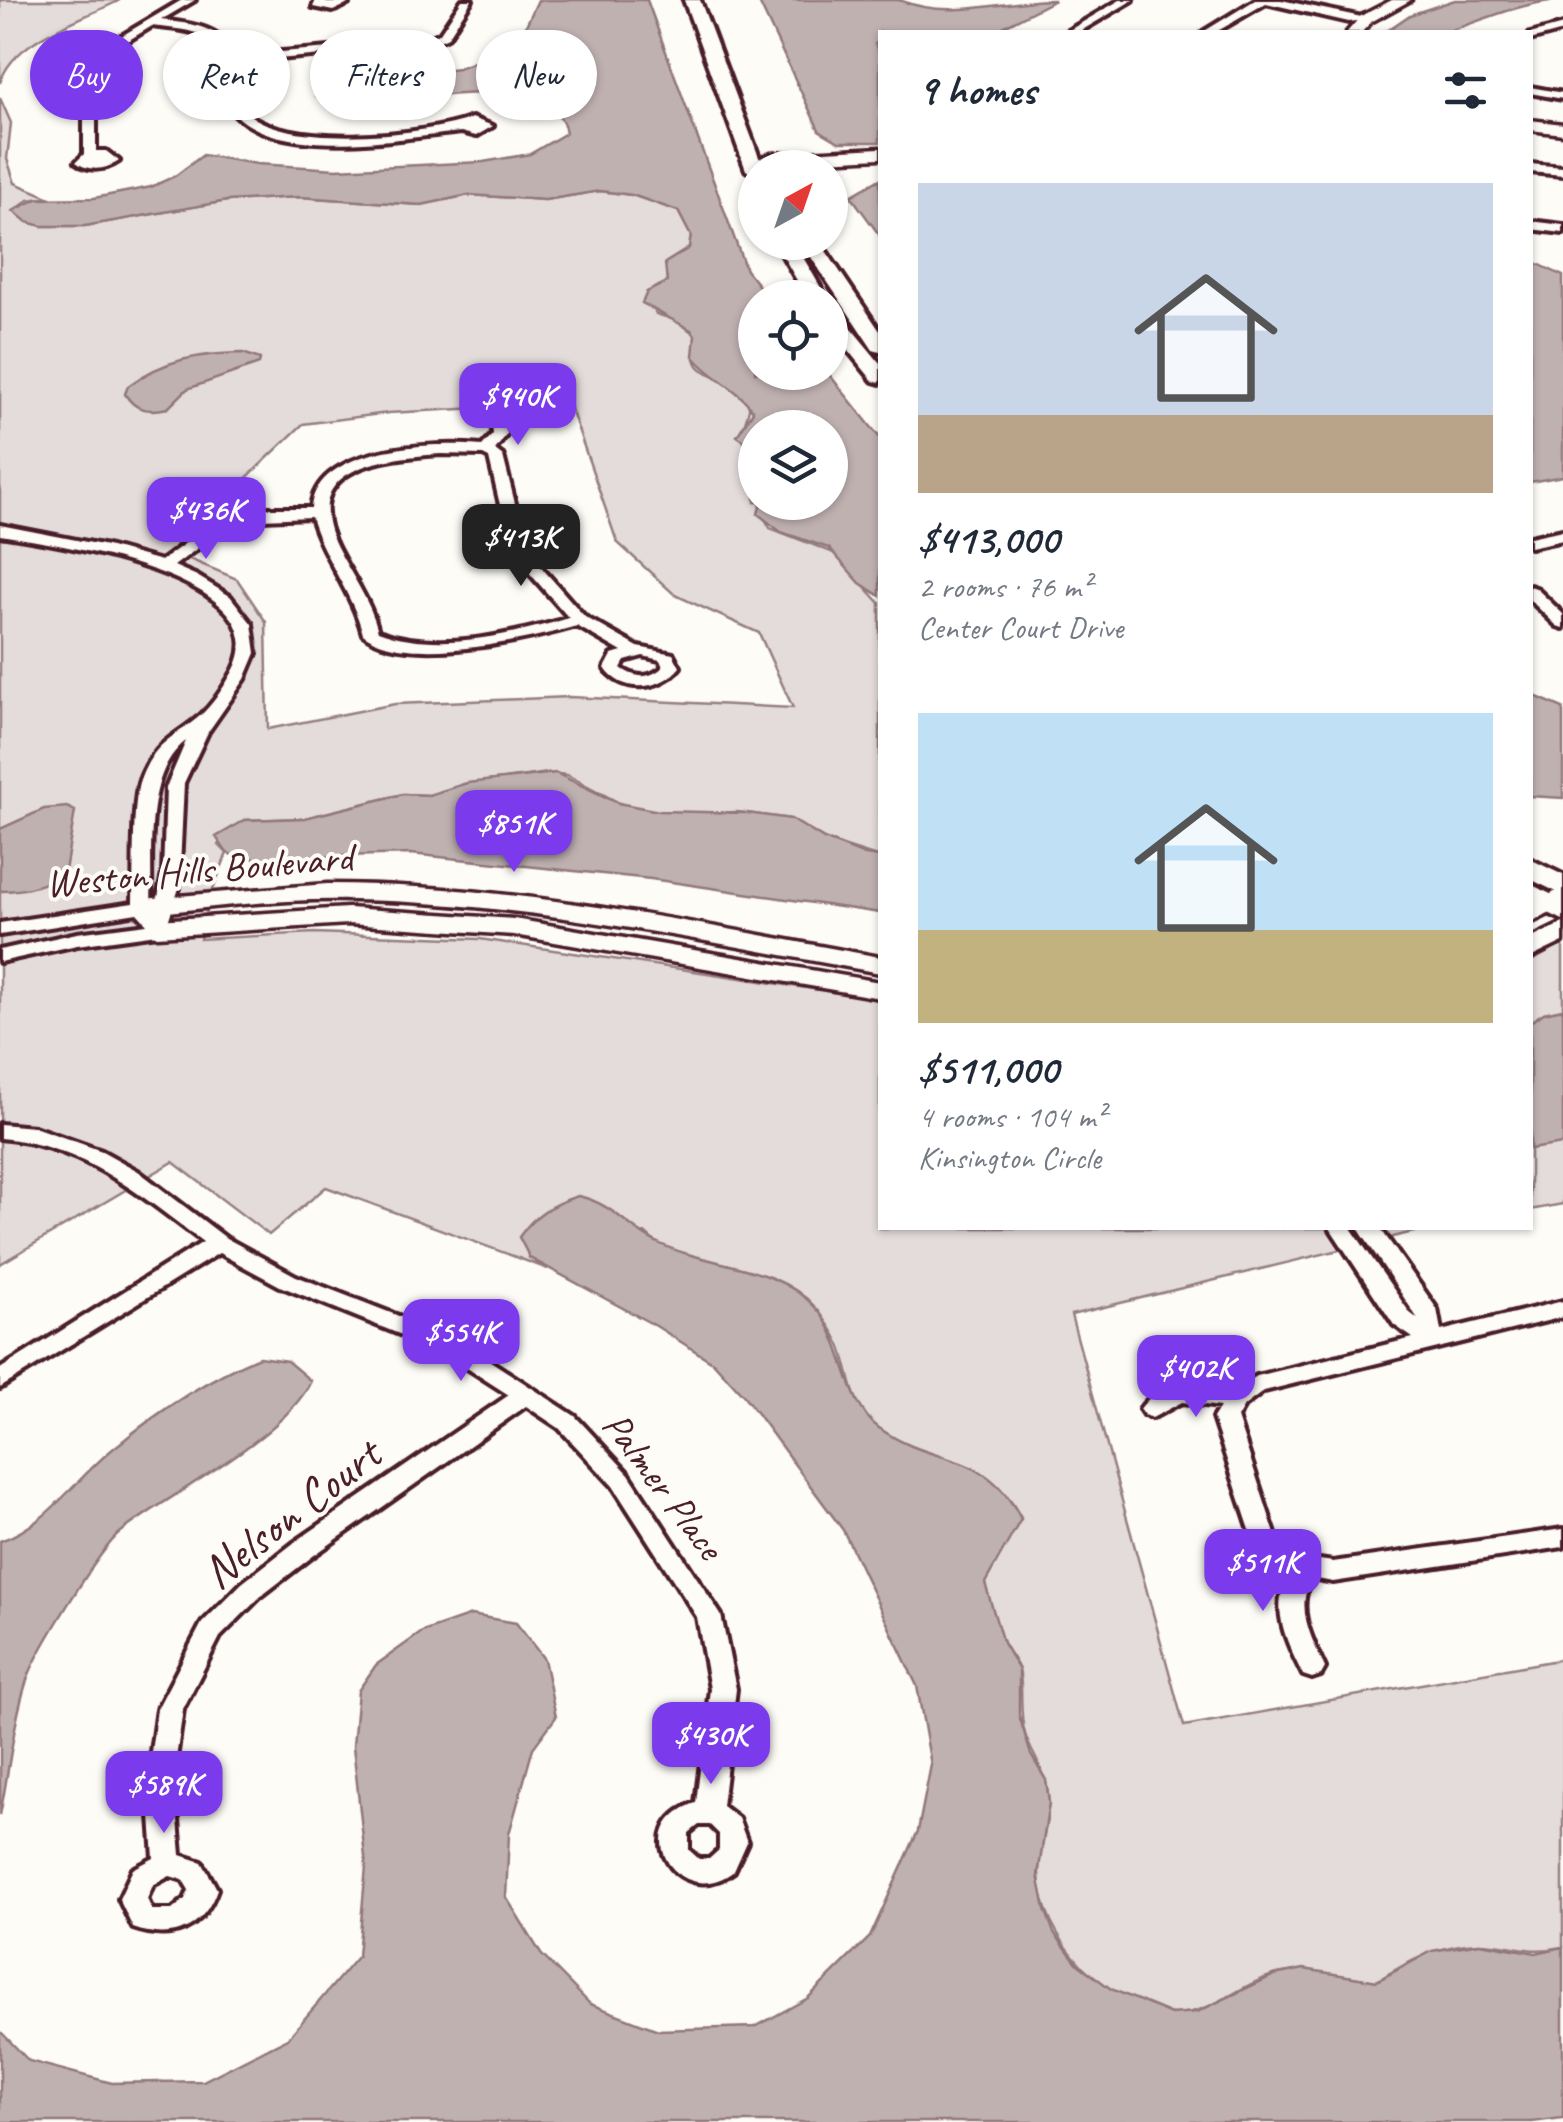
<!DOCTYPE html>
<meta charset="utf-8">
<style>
:root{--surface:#fff;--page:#f6f6f7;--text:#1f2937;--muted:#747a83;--accent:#7c3aed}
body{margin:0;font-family:Caveat,sans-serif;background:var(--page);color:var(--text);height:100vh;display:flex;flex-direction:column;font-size:38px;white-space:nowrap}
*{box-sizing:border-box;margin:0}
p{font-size:32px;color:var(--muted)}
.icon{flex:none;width:55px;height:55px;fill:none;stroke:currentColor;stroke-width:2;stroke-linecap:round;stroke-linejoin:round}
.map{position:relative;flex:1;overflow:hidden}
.sheet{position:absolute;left:878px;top:30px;width:655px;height:1200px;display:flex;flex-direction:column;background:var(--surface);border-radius:0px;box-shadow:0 2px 8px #0004}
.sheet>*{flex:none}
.hud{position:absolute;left:30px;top:30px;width:698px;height:90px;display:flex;gap:20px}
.needle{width:65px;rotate:40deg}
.controls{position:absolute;left:738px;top:150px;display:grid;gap:20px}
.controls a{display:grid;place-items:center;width:110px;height:110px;border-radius:50%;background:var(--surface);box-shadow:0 2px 8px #0004;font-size:50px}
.price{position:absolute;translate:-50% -85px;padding:0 22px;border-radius:20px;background:var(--accent);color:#fff;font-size:32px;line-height:65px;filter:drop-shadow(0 2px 5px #0008)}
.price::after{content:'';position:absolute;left:50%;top:60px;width:30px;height:22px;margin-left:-15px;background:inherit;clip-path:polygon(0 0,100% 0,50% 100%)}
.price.on{background:#222;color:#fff}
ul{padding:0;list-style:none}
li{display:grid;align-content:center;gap:20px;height:530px;padding:0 40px}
li span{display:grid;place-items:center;height:310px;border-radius:0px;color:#555}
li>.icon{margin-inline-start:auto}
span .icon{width:180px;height:180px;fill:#fffc;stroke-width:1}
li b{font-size:42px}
h2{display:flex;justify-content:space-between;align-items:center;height:120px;padding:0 40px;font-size:42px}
.pill{padding:0 35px;border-radius:45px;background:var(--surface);box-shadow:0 2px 8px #0004;font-size:35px;line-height:90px}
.pill.on{background:var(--accent);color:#fff}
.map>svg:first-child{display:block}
.green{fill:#e3dcda;stroke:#967e82;stroke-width:2.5;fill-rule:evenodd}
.water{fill:#c0b1b1;stroke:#91777b;stroke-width:2.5}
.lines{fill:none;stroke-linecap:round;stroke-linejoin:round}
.street-casing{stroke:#4a1f2b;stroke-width:8}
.secondary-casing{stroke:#4a1f2b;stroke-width:7}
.primary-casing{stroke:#4a1f2b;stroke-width:8}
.street{fill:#fdfcf7;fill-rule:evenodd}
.secondary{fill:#fdfcf7;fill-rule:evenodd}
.primary{fill:#fdfcf7;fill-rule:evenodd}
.labels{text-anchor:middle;stroke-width:8;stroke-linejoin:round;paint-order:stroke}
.street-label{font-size:40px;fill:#4a1f2b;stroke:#fdfcf7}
.near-street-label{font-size:48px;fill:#4a1f2b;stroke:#fdfcf7}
</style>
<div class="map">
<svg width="1563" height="2122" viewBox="0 0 1563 2122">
<rect width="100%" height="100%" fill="#fdfcf7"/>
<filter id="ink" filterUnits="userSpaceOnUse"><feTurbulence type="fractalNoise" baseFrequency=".01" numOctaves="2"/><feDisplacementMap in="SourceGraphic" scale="20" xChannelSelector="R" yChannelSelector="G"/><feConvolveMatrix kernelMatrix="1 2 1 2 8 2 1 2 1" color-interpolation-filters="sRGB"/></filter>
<g filter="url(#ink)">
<path class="green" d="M 0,0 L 120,0 C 83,20 13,38 0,83 Z
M 0,98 L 11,123 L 7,159 L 15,183 L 48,197 L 29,200 L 14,211 L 42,226 L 85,226 L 227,201 L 299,197 L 421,205 L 469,195 L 545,200 L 600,191 L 632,195 L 678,211 L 691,236 L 689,248 L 666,263 L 667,282 L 647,292 L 656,314 L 678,321 L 698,337 C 684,380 719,370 741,389 C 766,410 724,430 755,451 L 755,502 L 765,503 L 763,515 L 770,528 L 834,553 L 880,603 L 880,858 L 824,840 L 789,819 L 737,812 L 677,814 L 629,808 L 567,775 L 548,773 L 467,784 L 429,795 L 403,794 L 305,818 L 245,820 L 219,845 L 227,853 L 210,897 L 200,939 L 314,933 L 480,939 L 880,999 L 880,1228 L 1430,1228 L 1071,1315 L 1184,1726 L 1563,1659 L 1563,1947 C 1526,1955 1511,1943 1479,1943 C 1442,1944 1408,1961 1377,1981 C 1342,1977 1309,1965 1273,1975 C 1239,1985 1212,2014 1175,2014 C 1111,2013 1039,1936 1039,1873 C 1039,1843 1054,1811 1046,1783 C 1042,1766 1030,1751 1025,1734 C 1019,1714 1023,1695 1020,1674 C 1018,1662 1007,1653 1002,1641 C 995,1623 990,1602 984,1583 L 1021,1518 C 984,1447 923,1469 870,1421 C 849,1402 851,1368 839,1343 C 826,1316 807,1299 781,1284 C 744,1261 674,1264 645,1233 L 530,1258 L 548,1269 L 326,1187 L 269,1235 L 173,1162 L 0,1264 ZM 569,403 L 617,542 L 675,595 L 759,633 L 793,708 L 570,697 L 395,704 L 268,729 L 266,622 L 237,579 L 170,551 L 303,424 L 388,413 Z
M 1563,944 L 1563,1009 L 1544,1013 L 1530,1022 L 1530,962 Z
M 1551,1144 L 1563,1144 L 1563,1204 L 1530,1210 L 1530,1149 Z"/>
<path class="water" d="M 538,0 L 647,0 L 746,270 L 768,297 L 755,298 L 755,372 L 828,373 L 880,438 L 880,596 L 860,583 L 829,548 L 781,532 L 758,514 L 761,503 L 830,502 L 830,428 L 755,428 L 755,448 L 737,436 L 753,411 C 737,386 711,379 693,356 L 695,335 L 691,330 L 642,303 L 647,292 L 667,282 L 665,263 L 689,248 L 691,236 L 678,211 L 632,195 L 600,191 L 545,200 L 469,195 L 421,205 L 299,197 L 227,201 L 85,226 L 42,226 L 27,222 L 13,211 L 37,199 L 94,198 L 151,187 L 175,176 L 203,155 L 257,164 L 336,169 L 483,162 L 530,154 L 566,133 C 556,63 395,107 348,105 C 338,104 327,99 317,96 L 330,85 L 458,68 L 516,47 Z
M 758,0 L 899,0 C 952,21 1001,0 1055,0 L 993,32 L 880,32 L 880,41 L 875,44 L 880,55 L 880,142 L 839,142 L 819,130 Z
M 1455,0 L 1558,0 C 1518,4 1486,19 1449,31 C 1431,37 1404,33 1385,32 L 1410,15 Z
M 880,179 L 880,236 L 851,196 Z
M 1530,260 L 1563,276 L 1563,476 L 1530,482 Z
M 243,353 L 260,359 L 259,364 L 187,389 L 168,408 C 149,412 135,411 125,394 L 128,386 C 164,359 199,354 243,353 Z
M 1530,694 L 1563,708 L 1563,798 L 1530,796 Z
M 556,773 L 618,803 L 659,811 L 747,813 L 791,819 L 824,839 L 865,855 L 880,857 L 880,913 L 651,879 L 411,854 L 243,859 L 227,853 L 216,837 L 245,820 L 305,818 L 403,794 L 429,795 L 467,783 Z
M 67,807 L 75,811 L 65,871 C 45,886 25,891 0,891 L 0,829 L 44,809 Z
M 1563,1009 L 1563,1144 L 1530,1149 L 1530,1022 L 1544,1013 Z
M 578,1196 C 612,1203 628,1228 656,1242 C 707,1267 776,1263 816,1308 C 847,1342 844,1403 879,1428 C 938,1470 984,1446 1021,1519 L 985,1583 L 1003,1643 L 1019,1670 L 1019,1715 L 1031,1755 L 1046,1780 L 1049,1803 L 1038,1875 L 1045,1909 L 1054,1933 L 1078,1964 L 1111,1989 L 1171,2014 L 1197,2012 L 1274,1975 L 1304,1969 L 1377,1981 L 1432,1951 L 1480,1943 L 1536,1953 L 1563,1947 L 1563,2118 L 1532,2122 L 0,2122 L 0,2031 L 29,2061 L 112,2083 L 203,2081 L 288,2038 L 358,1956 L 366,1866 L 353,1746 L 358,1691 L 376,1665 L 422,1632 L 471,1615 L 516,1623 L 544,1659 L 556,1717 L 533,1748 L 509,1834 L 506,1897 L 541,1954 L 590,2004 L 658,2030 L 755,2027 L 808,1998 L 870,1937 L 918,1831 L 931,1765 L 917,1686 L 843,1530 L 744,1396 L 714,1363 L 656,1326 L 530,1258 L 519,1237 C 535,1214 552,1204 578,1196 Z
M 259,1357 L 287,1361 L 311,1381 C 285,1437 172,1492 121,1532 C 100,1548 35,1655 27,1680 C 13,1723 9,1771 0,1815 L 0,1541 C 48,1525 75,1479 114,1448 C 159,1411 206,1379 259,1357 Z"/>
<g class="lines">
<g class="street-casing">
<path id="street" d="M 182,0 L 195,0 L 161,20 C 191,24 222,26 235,56 L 425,40 L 440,33 L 462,0 L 472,0 L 448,37 L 431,45 L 236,63 C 238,76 233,98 243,109 C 280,150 425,136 472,118 L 493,126 L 476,136 L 461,132 C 401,138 269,163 229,107 C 224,93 228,80 226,65 C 221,29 181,30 152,26 L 111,51 L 86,73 L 84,84 L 96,117 L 96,151 L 106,151 L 119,161 C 106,170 89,172 76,162 L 84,154 L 84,117 L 71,80 L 75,71 L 103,47 Z
M 316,0 L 328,0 L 326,3 L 335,3 L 333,0 L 345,0 L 348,4 L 333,11 L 313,7 Z
M 1120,0 L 1133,0 L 1079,32 L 1066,32 Z
M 1255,0 L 1281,0 L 1371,19 L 1349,22 L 1266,3 L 1216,32 L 1203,32 Z
M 1563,25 L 1563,31 L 1530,40 L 1530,34 Z
M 1530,87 L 1563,93 L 1563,99 L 1530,93 Z
M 1530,164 L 1563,167 L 1563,175 L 1530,172 Z
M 1530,221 L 1563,225 L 1563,233 L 1530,229 Z
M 499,420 L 506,424 L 507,434 L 495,450 L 503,456 L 527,551 L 585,617 L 638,647 L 673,654 L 680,667 C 662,690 622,695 605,668 L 612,655 L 622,652 L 577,626 C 528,640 405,668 363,634 C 352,592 323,558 311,517 L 235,520 L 174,566 L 197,576 L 230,596 L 252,624 L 256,653 L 245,679 L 208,732 L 184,783 L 179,888 L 166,928 L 157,934 L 77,945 L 0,962 L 0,950 L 77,933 L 147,924 L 137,913 L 0,935 L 0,923 L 133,903 C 134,875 132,802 140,780 C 156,739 172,740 201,715 C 211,706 222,690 229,678 C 296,578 56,544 0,535 L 0,525 L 107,546 L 161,561 L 225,514 L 248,508 L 311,508 C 317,445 435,442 482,446 L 493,434 L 492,424 ZM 441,454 L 483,455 L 489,458 L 511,552 L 569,618 C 511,635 437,653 378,631 C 370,600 351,575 337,547 C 297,466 383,458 441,454 ZM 643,656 L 660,660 L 663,667 C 650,679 636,679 621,668 L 625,661 ZM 186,741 L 166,788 L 163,874 L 155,911 L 151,907 C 153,856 142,774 186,741 Z
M 1563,530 L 1563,540 L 1530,547 L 1530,537 Z
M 1530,586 L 1536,588 L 1563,614 L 1563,628 L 1557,626 L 1530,600 Z
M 0,1124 L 34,1127 L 102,1151 L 138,1171 L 226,1238 L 296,1276 L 455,1338 L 575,1416 L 629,1474 L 721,1615 L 736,1689 L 722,1806 L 738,1818 L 747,1842 L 734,1871 C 679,1913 625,1827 696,1803 L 710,1689 L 697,1617 L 613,1486 L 559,1428 L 526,1406 L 313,1556 L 260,1597 L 220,1637 L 183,1709 L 174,1773 L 181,1855 L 202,1862 L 217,1889 C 203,1929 173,1942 133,1928 L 119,1899 L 133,1869 L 154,1858 L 148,1773 L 157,1709 L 202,1623 L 242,1583 L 295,1542 L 509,1395 L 439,1350 L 280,1286 L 219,1253 L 0,1388 L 0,1369 L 203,1242 C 140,1194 82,1145 0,1138 ZM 699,1825 L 710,1825 L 719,1834 L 719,1850 L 709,1859 L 699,1859 L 689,1850 L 689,1833 ZM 170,1876 L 183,1880 L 189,1890 L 185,1899 L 172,1910 L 152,1910 L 147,1899 L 153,1885 Z
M 1330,1228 L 1351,1228 L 1410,1313 L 1418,1319 L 1358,1228 L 1380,1228 L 1437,1309 L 1441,1331 L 1563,1301 L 1563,1317 L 1264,1391 L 1244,1406 L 1237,1418 L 1277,1540 L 1306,1558 L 1333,1562 L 1563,1529 L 1563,1547 L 1333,1582 L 1312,1578 C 1294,1608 1312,1639 1325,1668 L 1321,1675 L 1312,1678 L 1303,1675 C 1286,1641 1269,1607 1290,1572 L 1266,1558 L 1255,1545 L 1213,1418 L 1220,1407 L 1182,1402 L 1152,1418 L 1144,1415 L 1140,1409 C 1161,1379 1199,1385 1229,1393 L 1257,1376 L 1413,1338 L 1394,1325 Z"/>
</g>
<g class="secondary-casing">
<path id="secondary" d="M 1392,0 L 1411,0 L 1371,22 L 1362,32 L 1347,32 L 1361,16 Z
M 1530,120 L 1563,124 L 1563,134 L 1530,130 Z
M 880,148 L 880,158 L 772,164 L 753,169 L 745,164 L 771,154 Z
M 327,884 C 514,884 697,924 880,957 L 880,973 C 706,942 532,903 354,900 C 283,898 212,907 142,915 L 129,907 L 142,899 Z
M 1563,888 L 1563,907 L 1530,923 L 1530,904 Z
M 348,908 L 514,919 L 880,982 L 880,998 L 514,935 L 348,924 L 157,936 L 144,928 L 157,920 Z
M 1563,923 L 1563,942 L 1530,958 L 1530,939 Z"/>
</g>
<g class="primary-casing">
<path id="primary" d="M 684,0 L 700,0 L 763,168 L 755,168 L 755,176 L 746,170 Z
M 775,242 L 794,242 L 827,298 L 807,298 Z
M 801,242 L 820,242 L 880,331 L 880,352 L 873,350 Z
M 830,309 L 837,311 L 880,363 L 880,383 L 873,381 L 830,328 Z
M 1530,859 L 1563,875 L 1563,895 L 1530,879 Z
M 1530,884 L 1563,900 L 1563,920 L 1530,904 Z"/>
</g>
<use href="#street" class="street"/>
<use href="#secondary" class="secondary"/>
<use href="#primary" class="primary"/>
</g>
</g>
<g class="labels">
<g class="street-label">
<text transform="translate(199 869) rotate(-5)" y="14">Weston Hills Boulevard</text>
<text transform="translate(664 1485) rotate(53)" y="14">Palmer Place</text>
</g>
<g class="near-street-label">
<text transform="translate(290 1512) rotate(-38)" y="17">Nelson Court</text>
</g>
</g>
</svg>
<div class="controls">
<a><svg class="needle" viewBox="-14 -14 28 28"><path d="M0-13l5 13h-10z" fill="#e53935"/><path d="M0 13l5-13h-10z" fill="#747a83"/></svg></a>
<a><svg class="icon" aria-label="locate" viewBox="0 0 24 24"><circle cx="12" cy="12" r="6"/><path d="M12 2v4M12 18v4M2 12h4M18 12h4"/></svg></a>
<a><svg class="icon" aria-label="layers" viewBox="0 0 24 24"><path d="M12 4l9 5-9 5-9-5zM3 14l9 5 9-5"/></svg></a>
</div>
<b class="price" style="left:518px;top:448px">$940K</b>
<b class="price" style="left:206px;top:562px">$436K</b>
<b class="price on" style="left:521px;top:589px">$413K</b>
<b class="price" style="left:514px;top:875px">$851K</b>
<b class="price" style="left:461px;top:1384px">$554K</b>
<b class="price" style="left:1196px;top:1420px">$402K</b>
<b class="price" style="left:1263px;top:1614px">$511K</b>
<b class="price" style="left:711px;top:1787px">$430K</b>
<b class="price" style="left:164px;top:1836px">$589K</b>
<div class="hud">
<a class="pill on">Buy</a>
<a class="pill">Rent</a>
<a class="pill">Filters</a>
<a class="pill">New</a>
</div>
<section class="sheet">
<h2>9 homes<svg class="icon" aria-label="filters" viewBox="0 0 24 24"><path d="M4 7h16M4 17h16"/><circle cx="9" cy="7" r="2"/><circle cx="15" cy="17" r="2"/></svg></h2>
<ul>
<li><span style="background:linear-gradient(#c9d6e8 75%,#b9a48a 0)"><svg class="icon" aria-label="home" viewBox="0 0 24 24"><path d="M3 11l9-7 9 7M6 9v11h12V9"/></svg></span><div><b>$413,000</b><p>2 rooms · 76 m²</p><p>Center Court Drive</p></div></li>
<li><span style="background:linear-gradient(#bfe0f5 70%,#c2b280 0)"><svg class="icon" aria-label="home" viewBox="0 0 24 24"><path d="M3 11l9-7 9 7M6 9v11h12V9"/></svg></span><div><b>$511,000</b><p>4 rooms · 104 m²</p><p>Kinsington Circle</p></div></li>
</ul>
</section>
</div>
